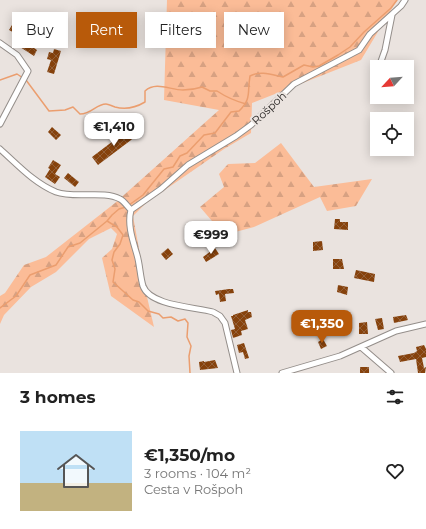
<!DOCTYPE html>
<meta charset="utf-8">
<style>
:root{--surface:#fff;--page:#f6f6f6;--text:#222;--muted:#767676;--accent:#b85a0a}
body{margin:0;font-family:Montserrat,sans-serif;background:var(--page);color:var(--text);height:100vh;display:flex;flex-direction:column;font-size:15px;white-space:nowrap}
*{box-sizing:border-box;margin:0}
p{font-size:13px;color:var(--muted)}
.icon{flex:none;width:22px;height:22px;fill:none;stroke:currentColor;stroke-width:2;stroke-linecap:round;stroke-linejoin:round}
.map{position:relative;height:373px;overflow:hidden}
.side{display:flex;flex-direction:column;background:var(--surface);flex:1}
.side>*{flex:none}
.banner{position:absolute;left:12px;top:12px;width:402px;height:36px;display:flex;gap:8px}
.needle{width:26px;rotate:244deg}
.tools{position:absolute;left:370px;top:60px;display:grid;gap:8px}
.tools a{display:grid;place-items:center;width:44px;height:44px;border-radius:0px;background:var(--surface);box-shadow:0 2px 10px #0003;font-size:20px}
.price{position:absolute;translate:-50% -34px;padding:0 9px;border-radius:8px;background:#fff;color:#222;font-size:13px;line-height:26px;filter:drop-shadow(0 1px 2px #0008)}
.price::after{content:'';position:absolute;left:50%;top:24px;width:12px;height:9px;margin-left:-6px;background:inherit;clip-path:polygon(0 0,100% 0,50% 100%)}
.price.selected{background:var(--accent);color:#fff}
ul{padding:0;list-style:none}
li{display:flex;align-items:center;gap:12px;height:100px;padding:0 20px}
li span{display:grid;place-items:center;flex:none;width:112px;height:80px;border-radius:0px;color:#555}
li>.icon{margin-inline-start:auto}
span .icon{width:48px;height:48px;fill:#fffc;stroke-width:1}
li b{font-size:17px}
h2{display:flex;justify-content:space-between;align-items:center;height:48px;padding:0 20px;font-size:17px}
.chip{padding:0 14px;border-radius:0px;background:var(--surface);box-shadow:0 2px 10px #0003;font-size:14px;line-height:36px}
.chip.selected{background:var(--accent);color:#fff}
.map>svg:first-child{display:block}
.forest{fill:url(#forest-firs)}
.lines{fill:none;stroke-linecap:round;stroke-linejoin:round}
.stream{stroke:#eb9e6f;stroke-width:1.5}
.building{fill:url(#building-cross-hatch)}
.minor-casing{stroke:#948e8a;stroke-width:7}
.minor{stroke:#fff;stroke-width:5}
.labels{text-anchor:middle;stroke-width:4;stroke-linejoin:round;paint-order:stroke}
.street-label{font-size:11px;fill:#211e1d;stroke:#eae3df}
</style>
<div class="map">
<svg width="426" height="373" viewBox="0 0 426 373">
<defs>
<pattern id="forest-firs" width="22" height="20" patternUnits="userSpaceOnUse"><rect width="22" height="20" fill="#fbbc97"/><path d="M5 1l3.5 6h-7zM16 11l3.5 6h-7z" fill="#d7a182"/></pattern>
<pattern id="building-cross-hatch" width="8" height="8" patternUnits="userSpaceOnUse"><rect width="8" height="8" fill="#86420c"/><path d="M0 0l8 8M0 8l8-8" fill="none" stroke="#946038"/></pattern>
</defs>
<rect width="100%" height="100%" fill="#eae3df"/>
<path class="forest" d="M 167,0 L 397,0 L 361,60 L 252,103 L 251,133 L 224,149 L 146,203 L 133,216 L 141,260 L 141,271 L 154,327 L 111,296 L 102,258 L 112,249 L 117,234 L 111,228 L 89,239 L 56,272 L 31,287 L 4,315 L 0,324 L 0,296 L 5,293 L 24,265 L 46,257 L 115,203 L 219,110 L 164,100 Z
M 281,143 L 314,187 L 372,179 L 356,206 L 327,211 L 320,197 L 254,227 L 224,235 L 200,207 L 224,187 L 219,174 L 228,164 L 255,163 Z"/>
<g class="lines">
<path class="stream" d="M 0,80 L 17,74 L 23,78
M 26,80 L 49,111 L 65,110 L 73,107 L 80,114 C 92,114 96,104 106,104 C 108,104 112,106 115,107 C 126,110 135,108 145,102 L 145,91 C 156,81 170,90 183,90 C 188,90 196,89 202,87 L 210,91 L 217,91 C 226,97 235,101 246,104
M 129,205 L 143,195 L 164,169 L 173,167 L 180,156 L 187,153 L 204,135 L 215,133 L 231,112 L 239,111 C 252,98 247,93 250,76 C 260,70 273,75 283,77 L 304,65 L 313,67 L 319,66 L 338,55 L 350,47 L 364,32 L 391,8 L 397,0
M 107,221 L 117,227 L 123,235 L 120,244 L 114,252 L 112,260 L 115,269 L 113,282 L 133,300 L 139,302 L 148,311 L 159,314 L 163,318 L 171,317 L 178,321 L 185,319 L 188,323 L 187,337 L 191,346 L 189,356 L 190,373
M 0,308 L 16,296 L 30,275 L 56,265 L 68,247 L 80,243 L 107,221 L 112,215 L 119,209 L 126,207"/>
</g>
<path class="building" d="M 12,25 L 21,30 L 22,28 L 32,34 L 31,35 L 32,36 L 28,44 L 37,50 L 34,56 L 20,47 L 21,45 L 18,44 L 22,37 L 9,30 Z
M 54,49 L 61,51 L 54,74 L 47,72 L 51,60 L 47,59 L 49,52 L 53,53 Z
M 52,127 L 61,135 L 56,140 L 48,132 Z
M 129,129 L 135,137 L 98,165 L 92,157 Z
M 53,160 L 61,165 L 55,174 L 60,177 L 55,184 L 45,177 L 50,169 L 48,168 Z
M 68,173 L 79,182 L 75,187 L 64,178 Z
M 335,219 L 340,219 L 340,222 L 348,222 L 348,230 L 334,229 Z
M 322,241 L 323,250 L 313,251 L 313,242 Z
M 168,248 L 173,254 L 166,260 L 161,254 Z
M 215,248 L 219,254 L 206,262 L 203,257 Z
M 333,259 L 342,259 L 344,269 L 333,269 Z
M 356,270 L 375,274 L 374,282 L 354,278 Z
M 338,285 L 348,287 L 347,295 L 337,292 Z
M 229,289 L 233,289 L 234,293 L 225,294 L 226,301 L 220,302 L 219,294 L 216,295 L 215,291 Z
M 248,310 L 248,312 L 251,312 L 252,317 L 245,320 L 248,329 L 241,331 L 242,335 L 233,338 L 231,330 L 235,329 L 231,316 L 233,316 L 233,315 Z
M 406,315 L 408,320 L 394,323 L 393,317 Z
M 324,318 L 327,325 L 316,330 L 313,323 Z
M 382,318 L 384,329 L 378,330 L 375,319 Z
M 367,322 L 368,334 L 359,334 L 359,323 Z
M 308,326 L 309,332 L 299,334 L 298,328 Z
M 323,339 L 327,346 L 321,349 L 318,342 Z
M 244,343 L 249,358 L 245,359 L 243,352 L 239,353 L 237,345 Z
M 424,345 L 426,349 L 426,357 L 422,358 L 424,368 L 426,367 L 425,373 L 418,373 L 416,359 L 400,362 L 398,356 L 414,353 L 417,351 L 416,347 Z
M 215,360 L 218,368 L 200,370 L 199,362 L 204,361 L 204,362 Z
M 360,367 L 369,367 L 369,373 L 360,373 Z"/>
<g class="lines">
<g class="minor-casing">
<path id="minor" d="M 0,43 L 17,55 L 28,71 L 0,124
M 379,67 L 385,50 L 392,15
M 0,149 C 18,165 34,183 56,192 C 75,199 103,190 120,199 C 124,201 127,206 131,210
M 131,210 L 161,189 L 188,165 L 236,136 L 251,125 L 294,84 L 359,50 L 370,34 L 401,6 L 405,0
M 131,210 C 127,225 133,241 137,255 C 140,265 140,276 143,286 C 150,306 195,307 213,312 L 220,316 L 225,323 L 237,373
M 361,347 L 391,373
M 282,373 L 340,356 L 396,331 L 426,324"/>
</g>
<use href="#minor" class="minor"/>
</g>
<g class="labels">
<g class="street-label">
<text transform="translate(269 108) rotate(-43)" y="4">Rošpoh</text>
</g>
</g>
</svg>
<div class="tools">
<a><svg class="needle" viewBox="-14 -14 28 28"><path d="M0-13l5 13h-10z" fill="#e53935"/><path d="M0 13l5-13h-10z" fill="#767676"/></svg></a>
<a><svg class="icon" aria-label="locate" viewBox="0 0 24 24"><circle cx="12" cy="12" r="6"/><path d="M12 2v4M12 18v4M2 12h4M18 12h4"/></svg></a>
</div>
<b class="price" style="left:114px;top:147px">€1,410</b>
<b class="price" style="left:211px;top:255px">€999</b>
<b class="price selected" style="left:322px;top:344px">€1,350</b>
<div class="banner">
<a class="chip">Buy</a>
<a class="chip selected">Rent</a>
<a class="chip">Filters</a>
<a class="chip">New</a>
</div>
</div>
<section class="side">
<h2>3 homes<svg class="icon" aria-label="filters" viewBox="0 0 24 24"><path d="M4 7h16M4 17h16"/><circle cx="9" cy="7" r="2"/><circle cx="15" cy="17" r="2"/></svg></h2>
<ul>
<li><span style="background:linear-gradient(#bfe0f5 65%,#c2b280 0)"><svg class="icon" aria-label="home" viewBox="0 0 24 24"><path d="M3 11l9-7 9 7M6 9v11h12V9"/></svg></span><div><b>€1,350/mo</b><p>3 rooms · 104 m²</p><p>Cesta v Rošpoh</p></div><svg class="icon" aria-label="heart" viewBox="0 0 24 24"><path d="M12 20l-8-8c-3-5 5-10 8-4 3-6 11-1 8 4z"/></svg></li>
</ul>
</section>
